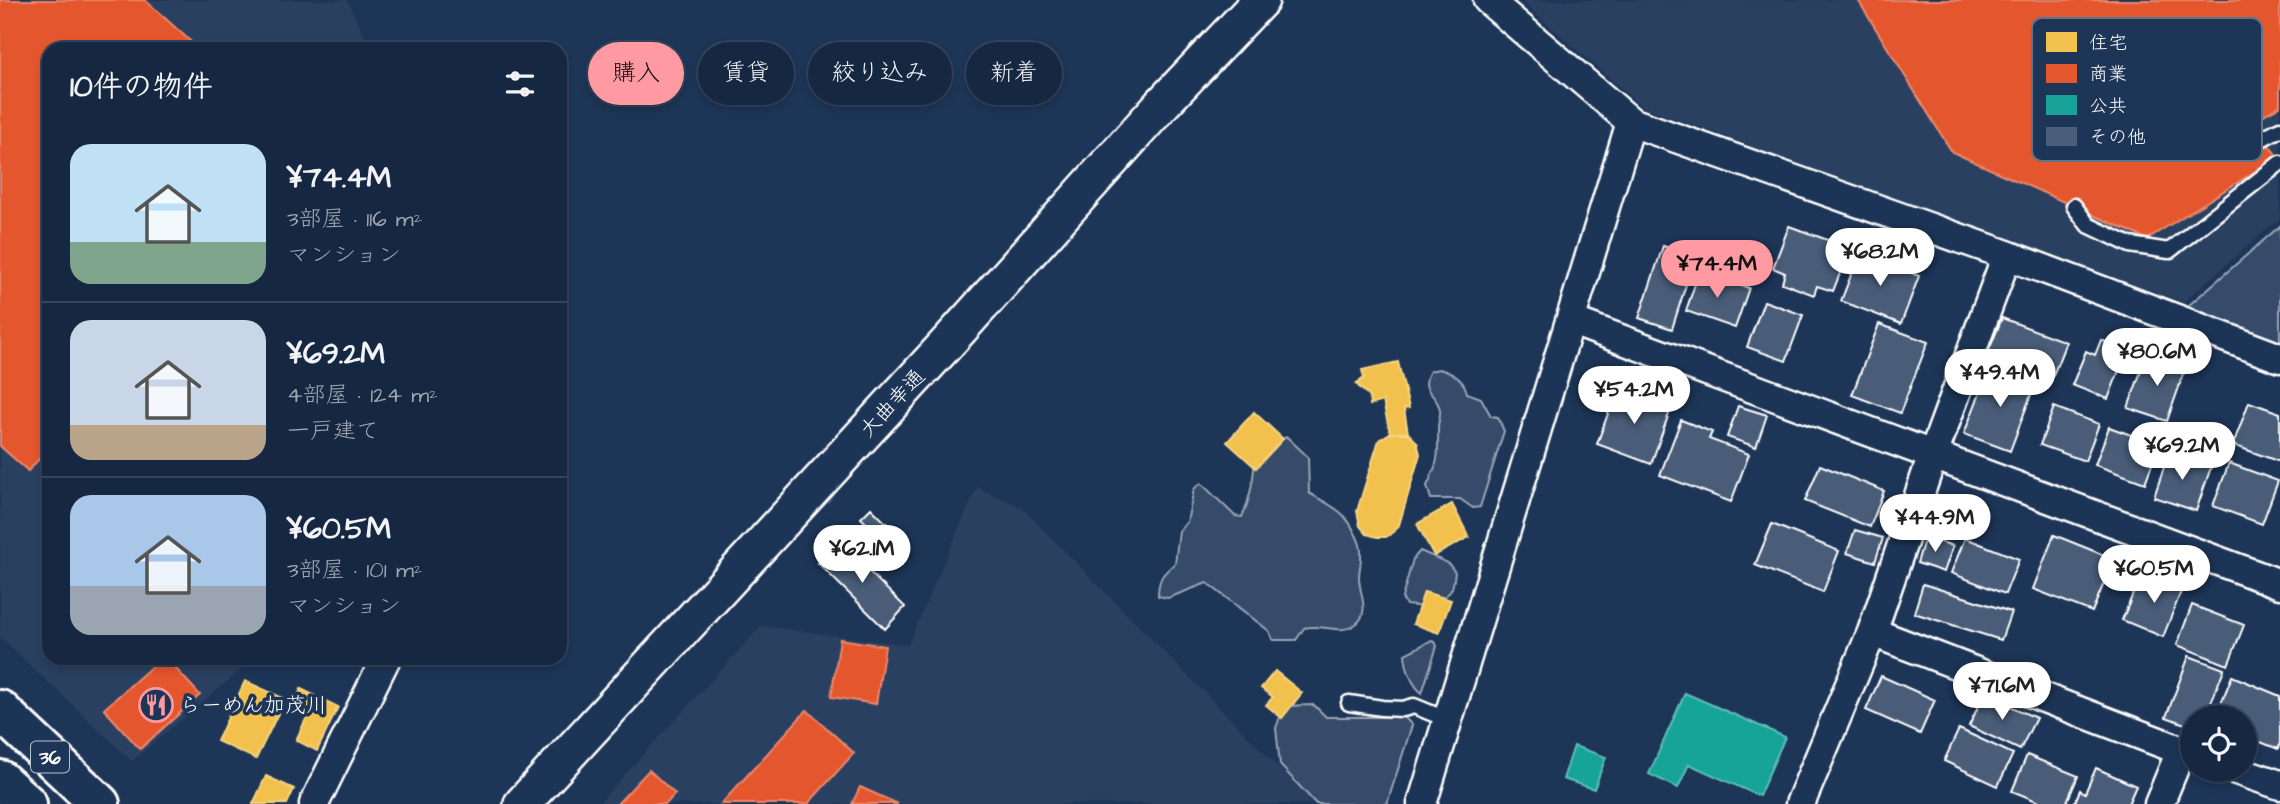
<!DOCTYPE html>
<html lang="ja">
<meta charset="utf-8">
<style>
:root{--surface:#162841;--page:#23344c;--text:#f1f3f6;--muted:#9ea6b1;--line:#35445a;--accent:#ff9aa2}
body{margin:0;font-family:"Architects Daughter","Klee One",sans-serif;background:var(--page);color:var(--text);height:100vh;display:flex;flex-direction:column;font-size:26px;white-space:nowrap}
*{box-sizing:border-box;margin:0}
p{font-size:23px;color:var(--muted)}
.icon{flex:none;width:38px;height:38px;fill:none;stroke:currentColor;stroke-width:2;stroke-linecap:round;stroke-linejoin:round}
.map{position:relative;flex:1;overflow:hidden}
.details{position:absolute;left:42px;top:42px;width:525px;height:623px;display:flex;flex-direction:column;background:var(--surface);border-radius:21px;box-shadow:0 4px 10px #0003,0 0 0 2px var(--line)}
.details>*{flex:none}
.banner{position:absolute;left:588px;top:42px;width:665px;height:63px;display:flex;gap:14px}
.fabs{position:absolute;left:2180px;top:705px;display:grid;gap:14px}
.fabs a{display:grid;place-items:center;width:77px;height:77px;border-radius:50%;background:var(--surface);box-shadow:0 4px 10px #0003,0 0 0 2px var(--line);font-size:35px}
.price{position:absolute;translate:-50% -60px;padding:0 16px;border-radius:24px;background:#fff;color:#222;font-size:23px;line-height:46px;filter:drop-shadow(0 2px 4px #0008)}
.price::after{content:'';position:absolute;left:50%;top:42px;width:21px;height:16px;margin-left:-10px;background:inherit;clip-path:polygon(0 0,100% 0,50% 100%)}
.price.selected{background:var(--accent);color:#111}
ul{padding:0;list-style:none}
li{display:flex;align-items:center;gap:21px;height:175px;padding:0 28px}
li+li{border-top:2px solid var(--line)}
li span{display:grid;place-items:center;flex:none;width:196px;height:140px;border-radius:21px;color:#555}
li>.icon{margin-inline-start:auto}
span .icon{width:84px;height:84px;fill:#fffc;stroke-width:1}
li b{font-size:30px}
h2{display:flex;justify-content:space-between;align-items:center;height:84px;padding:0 28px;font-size:30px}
.pill{padding:0 24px;border-radius:32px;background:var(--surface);box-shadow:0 4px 10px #0003,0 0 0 2px var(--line);font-size:24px;line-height:63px}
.pill.selected{background:var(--accent);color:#111}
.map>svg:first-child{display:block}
.built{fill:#2a4161}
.green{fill:#364b69;stroke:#9aa5b4;stroke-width:2}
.homes{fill:#f2c14e;stroke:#f6d483;stroke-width:2}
.shops{fill:#e4572e;stroke:#ec896d;stroke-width:2}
.public{fill:#17a398;stroke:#5dbfb7;stroke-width:2}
.building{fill:#4a5d79;stroke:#fff;stroke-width:2}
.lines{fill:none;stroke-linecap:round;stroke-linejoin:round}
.service-casing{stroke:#fff;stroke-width:19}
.minor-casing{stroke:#fff;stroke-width:33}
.tertiary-casing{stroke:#fff;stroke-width:40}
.trunk-casing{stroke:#fff;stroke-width:44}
.service{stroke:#1d3557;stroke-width:14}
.minor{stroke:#1d3557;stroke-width:28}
.tertiary{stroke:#1d3557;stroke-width:35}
.trunk{stroke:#1d3557;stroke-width:38}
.labels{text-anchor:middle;stroke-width:7;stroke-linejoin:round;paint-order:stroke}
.shield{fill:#1d3557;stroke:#bbc2cd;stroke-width:2}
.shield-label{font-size:19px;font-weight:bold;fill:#fff}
.street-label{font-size:21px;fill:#fff;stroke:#1d3557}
.poi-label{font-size:21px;fill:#fff;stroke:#1d3557;text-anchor:start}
.key{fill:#1d3557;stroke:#617289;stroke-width:2}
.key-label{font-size:19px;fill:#fff}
</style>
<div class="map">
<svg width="2280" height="804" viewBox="0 0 2280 804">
<rect width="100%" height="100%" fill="#1d3557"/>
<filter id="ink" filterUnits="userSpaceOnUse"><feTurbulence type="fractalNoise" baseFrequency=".0143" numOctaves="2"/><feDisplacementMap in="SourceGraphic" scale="14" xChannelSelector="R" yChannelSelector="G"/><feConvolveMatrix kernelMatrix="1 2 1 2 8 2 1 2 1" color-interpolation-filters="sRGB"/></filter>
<g filter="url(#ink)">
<path class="built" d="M 0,0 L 347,0 L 371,49 L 49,49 L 49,658 L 255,658 L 132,761 L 0,637 Z
M 1520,0 L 2280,0 L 2280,218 L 2183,302 L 1641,106 Z
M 977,487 L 1021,507 L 1315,804 L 598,804 L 761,626 L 908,645 Z"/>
<path class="green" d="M 2280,226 L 2280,346 L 2188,306 Z
M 1439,369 C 1453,373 1464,379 1467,393 L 1481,398 L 1491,416 L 1498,417 L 1504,431 L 1480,507 L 1473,508 L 1460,499 L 1431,499 L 1427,486 C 1440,459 1438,455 1438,427 C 1438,422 1441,415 1440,410 C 1437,392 1418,393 1430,371 Z
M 1287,437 L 1308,457 L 1309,493 C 1320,500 1337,507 1345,517 C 1351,524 1361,542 1361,551 C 1362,560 1359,569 1359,578 C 1359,592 1371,613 1356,624 C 1340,636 1323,623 1304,628 L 1296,640 L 1273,640 L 1269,631 L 1207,583 L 1168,598 L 1158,596 C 1158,580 1162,573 1175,564 L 1179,531 L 1187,522 L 1194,489 L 1201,483 L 1235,516 L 1242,517 C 1252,495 1254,473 1256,449 Z
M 1420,551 L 1448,563 L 1455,572 C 1454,577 1454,585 1451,590 C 1448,598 1433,599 1426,607 L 1406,605 L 1402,598 L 1413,559 Z
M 1430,641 L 1435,642 L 1437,646 L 1422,693 C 1411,684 1406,668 1405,654 Z
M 1314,705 L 1326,717 L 1391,717 L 1402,715 L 1412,725 L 1387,804 L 1316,804 L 1280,765 L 1276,728 L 1284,706 Z"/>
<path class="homes" d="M 1398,362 L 1409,408 L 1404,409 L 1408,433 L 1390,433 L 1383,401 L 1370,405 L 1369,396 L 1356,384 L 1364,378 L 1362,370 Z
M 1254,412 L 1283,439 L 1256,468 L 1227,442 Z
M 1390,433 L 1408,433 L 1417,442 L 1420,454 L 1399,525 L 1394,532 L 1386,537 L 1377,537 L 1367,534 L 1360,526 L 1357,511 L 1379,440 Z
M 1452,504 L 1469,537 L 1434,556 L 1417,524 Z
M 1424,592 L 1451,600 L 1439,633 L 1413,624 Z
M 1275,671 L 1302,693 L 1282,718 L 1266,705 L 1273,697 L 1261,688 Z
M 245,681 L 285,699 L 256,759 L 217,741 Z
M 301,689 L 338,707 L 317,751 L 296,740 L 308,715 L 292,708 Z
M 266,776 L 294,789 L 287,804 L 253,804 Z"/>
<path class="shops" d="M 0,0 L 145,0 L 199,49 L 49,49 L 49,448 L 28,471 L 0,446 Z
M 1858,0 L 2280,0 L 2280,106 L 2251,122 L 2278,157 L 2147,239 L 1952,152 Z
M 840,639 L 885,646 L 876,704 L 831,697 Z
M 161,658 L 166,658 L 200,695 L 140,749 L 104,709 Z
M 807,710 L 854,753 L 808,804 L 721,804 Z
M 649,770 L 675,794 L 666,804 L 617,804 Z
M 860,787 L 898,804 L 852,804 Z"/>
<path class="public" d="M 1685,693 L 1785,737 L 1759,796 L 1689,764 L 1678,788 L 1649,774 Z
M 1574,746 L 1606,757 L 1594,789 L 1563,779 Z"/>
<path class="building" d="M 1789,226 L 1850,248 L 1833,291 L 1817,286 L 1814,295 L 1782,283 L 1785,273 L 1773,268 Z
M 1663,246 L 1695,256 L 1672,329 L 1639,318 Z
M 1860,252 L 1919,276 L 1901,324 L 1841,301 Z
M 1699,272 L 1749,288 L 1735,328 L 1686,311 Z
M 1764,301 L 1803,315 L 1786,361 L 1747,347 Z
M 2002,318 L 2066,342 L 2050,383 L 1986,358 Z
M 1879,324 L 1928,342 L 1900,413 L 1852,395 Z
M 2101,340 L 2127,350 L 2108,399 L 2072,385 L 2086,351 L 2095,355 Z
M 2147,354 L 2186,367 L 2167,421 L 2128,408 Z
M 1990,367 L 2035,384 L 2010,451 L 1964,434 Z
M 1617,389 L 1671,408 L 1651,464 L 1597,444 Z
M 2249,402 L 2280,413 L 2280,462 L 2233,445 Z
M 1738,406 L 1767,415 L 1756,447 L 1727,437 Z
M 2054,407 L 2099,424 L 2085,461 L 2040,445 Z
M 1681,420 L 1712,432 L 1709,439 L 1749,454 L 1731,502 L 1660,475 Z
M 2109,427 L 2159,445 L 2145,483 L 2095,465 Z
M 2169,452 L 2211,467 L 2196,511 L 2154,497 Z
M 2229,463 L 2278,481 L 2262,524 L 2213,506 Z
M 1820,465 L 1884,491 L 1870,527 L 1805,501 Z
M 871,508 L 898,535 L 889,545 L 861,518 Z
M 1772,524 L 1839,551 L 1823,592 L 1755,565 Z
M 1855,530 L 1883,538 L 1875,562 L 1847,553 Z
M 2054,535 L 2114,559 L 2092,612 L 2033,589 Z
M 1925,537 L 1953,546 L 1944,572 L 1917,563 Z
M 1965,538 L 2019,559 L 2005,594 L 1951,573 Z
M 838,541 L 905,607 L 885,629 L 818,563 Z
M 2160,575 L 2184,584 L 2163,637 L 2122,620 L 2138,582 L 2154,589 Z
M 1923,584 L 2011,612 L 2001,640 L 1914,613 Z
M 2192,605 L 2244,625 L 2228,665 L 2177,645 Z
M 2189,656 L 2224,669 L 2205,718 L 2193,718 L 2193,727 L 2166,717 Z
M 1881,676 L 1935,700 L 1920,734 L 1866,710 Z
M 2232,676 L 2280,696 L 2280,743 L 2278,749 L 2245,736 L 2245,718 L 2215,718 Z
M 1984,694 L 2036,718 L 2020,750 L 1969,726 Z
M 1959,729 L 2013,754 L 1998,786 L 1944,761 Z
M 2027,755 L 2078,776 L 2066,804 L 2044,804 L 2012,791 Z
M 2096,768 L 2136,786 L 2128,804 L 2074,804 L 2080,790 L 2085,793 Z"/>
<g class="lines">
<g class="service-casing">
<path id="service" d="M 2263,138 L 2280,129
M 2074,206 L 2088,225 L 2130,245 L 2169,251 L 2280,163
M 1349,703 L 1382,708 L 1403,709 L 1414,706 L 1448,720"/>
</g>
<g class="minor-casing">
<path id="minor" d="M 1488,0 L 1631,122 L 2007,255 L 2280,358
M 1572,321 L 2280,584
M 1872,632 L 2193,755
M 2236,770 L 2280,785
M 314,804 L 386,658
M 1422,804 L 1631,122
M 1800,804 L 1872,632 L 1933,455 L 2007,255
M 2159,804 L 2181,751"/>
</g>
<g class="tertiary-casing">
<path id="tertiary" d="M 522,804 L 951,339 L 1162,104 L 1261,0"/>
</g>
<g class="trunk-casing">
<path id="trunk" d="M 0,710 L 100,804
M 0,780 L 27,804"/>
</g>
<use href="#service" class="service"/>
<use href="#minor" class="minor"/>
<use href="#tertiary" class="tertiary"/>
<use href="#trunk" class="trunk"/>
</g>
</g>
<defs>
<g id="restaurant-ring" transform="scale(1.75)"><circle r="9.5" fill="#1d3557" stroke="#ff9aa2" stroke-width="1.5"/><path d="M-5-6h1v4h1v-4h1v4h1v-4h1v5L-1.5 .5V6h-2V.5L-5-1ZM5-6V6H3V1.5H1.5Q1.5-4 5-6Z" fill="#ff9aa2"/></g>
</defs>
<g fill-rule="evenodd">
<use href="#restaurant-ring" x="156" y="705"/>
</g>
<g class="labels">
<rect class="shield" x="31" y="741.5" width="38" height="31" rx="5"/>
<g class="shield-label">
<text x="50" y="764">36</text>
</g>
<g class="street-label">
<text transform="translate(892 403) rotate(-47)" y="7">大曲幸通</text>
</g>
<g class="poi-label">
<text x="180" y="712">らーめん加茂川</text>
</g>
</g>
<rect x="2032" y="18" width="230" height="143" rx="10" class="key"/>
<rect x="2046" y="32" width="31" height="20" fill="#f2c14e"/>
<rect x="2046" y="64" width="31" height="19" fill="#e4572e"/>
<rect x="2046" y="95" width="31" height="20" fill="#17a398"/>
<rect x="2046" y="127" width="31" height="19" fill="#4a5d79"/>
<g class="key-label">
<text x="2089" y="49">住宅</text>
<text x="2089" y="80">商業</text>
<text x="2089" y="112">公共</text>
<text x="2089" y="143">その他</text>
</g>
</svg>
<div class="fabs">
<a><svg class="icon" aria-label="locate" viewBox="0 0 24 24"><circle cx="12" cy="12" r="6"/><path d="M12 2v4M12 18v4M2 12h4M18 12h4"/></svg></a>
</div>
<b class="price" style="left:1880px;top:288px">¥68.2M</b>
<b class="price selected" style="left:1717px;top:300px">¥74.4M</b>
<b class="price" style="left:2157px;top:388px">¥80.6M</b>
<b class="price" style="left:2000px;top:409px">¥49.4M</b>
<b class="price" style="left:1634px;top:426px">¥54.2M</b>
<b class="price" style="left:2182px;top:482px">¥69.2M</b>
<b class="price" style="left:1935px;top:554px">¥44.9M</b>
<b class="price" style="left:862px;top:585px">¥62.1M</b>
<b class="price" style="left:2154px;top:605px">¥60.5M</b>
<b class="price" style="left:2002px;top:722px">¥71.6M</b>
<div class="banner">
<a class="pill selected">購入</a>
<a class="pill">賃貸</a>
<a class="pill">絞り込み</a>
<a class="pill">新着</a>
</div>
<section class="details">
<h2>10件の物件<svg class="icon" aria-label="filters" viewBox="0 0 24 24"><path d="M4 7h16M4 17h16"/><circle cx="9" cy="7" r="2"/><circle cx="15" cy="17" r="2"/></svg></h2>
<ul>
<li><span style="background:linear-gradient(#bfe0f5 70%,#7fa58c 0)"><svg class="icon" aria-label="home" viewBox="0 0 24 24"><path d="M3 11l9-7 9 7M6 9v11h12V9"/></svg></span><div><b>¥74.4M</b><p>3部屋 · 116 m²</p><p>マンション</p></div></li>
<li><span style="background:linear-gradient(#c9d6e8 75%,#b9a48a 0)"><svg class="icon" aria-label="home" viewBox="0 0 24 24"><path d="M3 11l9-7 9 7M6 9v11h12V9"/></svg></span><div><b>¥69.2M</b><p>4部屋 · 124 m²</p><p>一戸建て</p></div></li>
<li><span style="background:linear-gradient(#a9c7e8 65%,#9aa5b1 0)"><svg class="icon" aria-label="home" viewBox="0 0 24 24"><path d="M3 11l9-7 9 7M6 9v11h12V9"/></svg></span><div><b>¥60.5M</b><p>3部屋 · 101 m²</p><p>マンション</p></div></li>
</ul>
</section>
</div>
